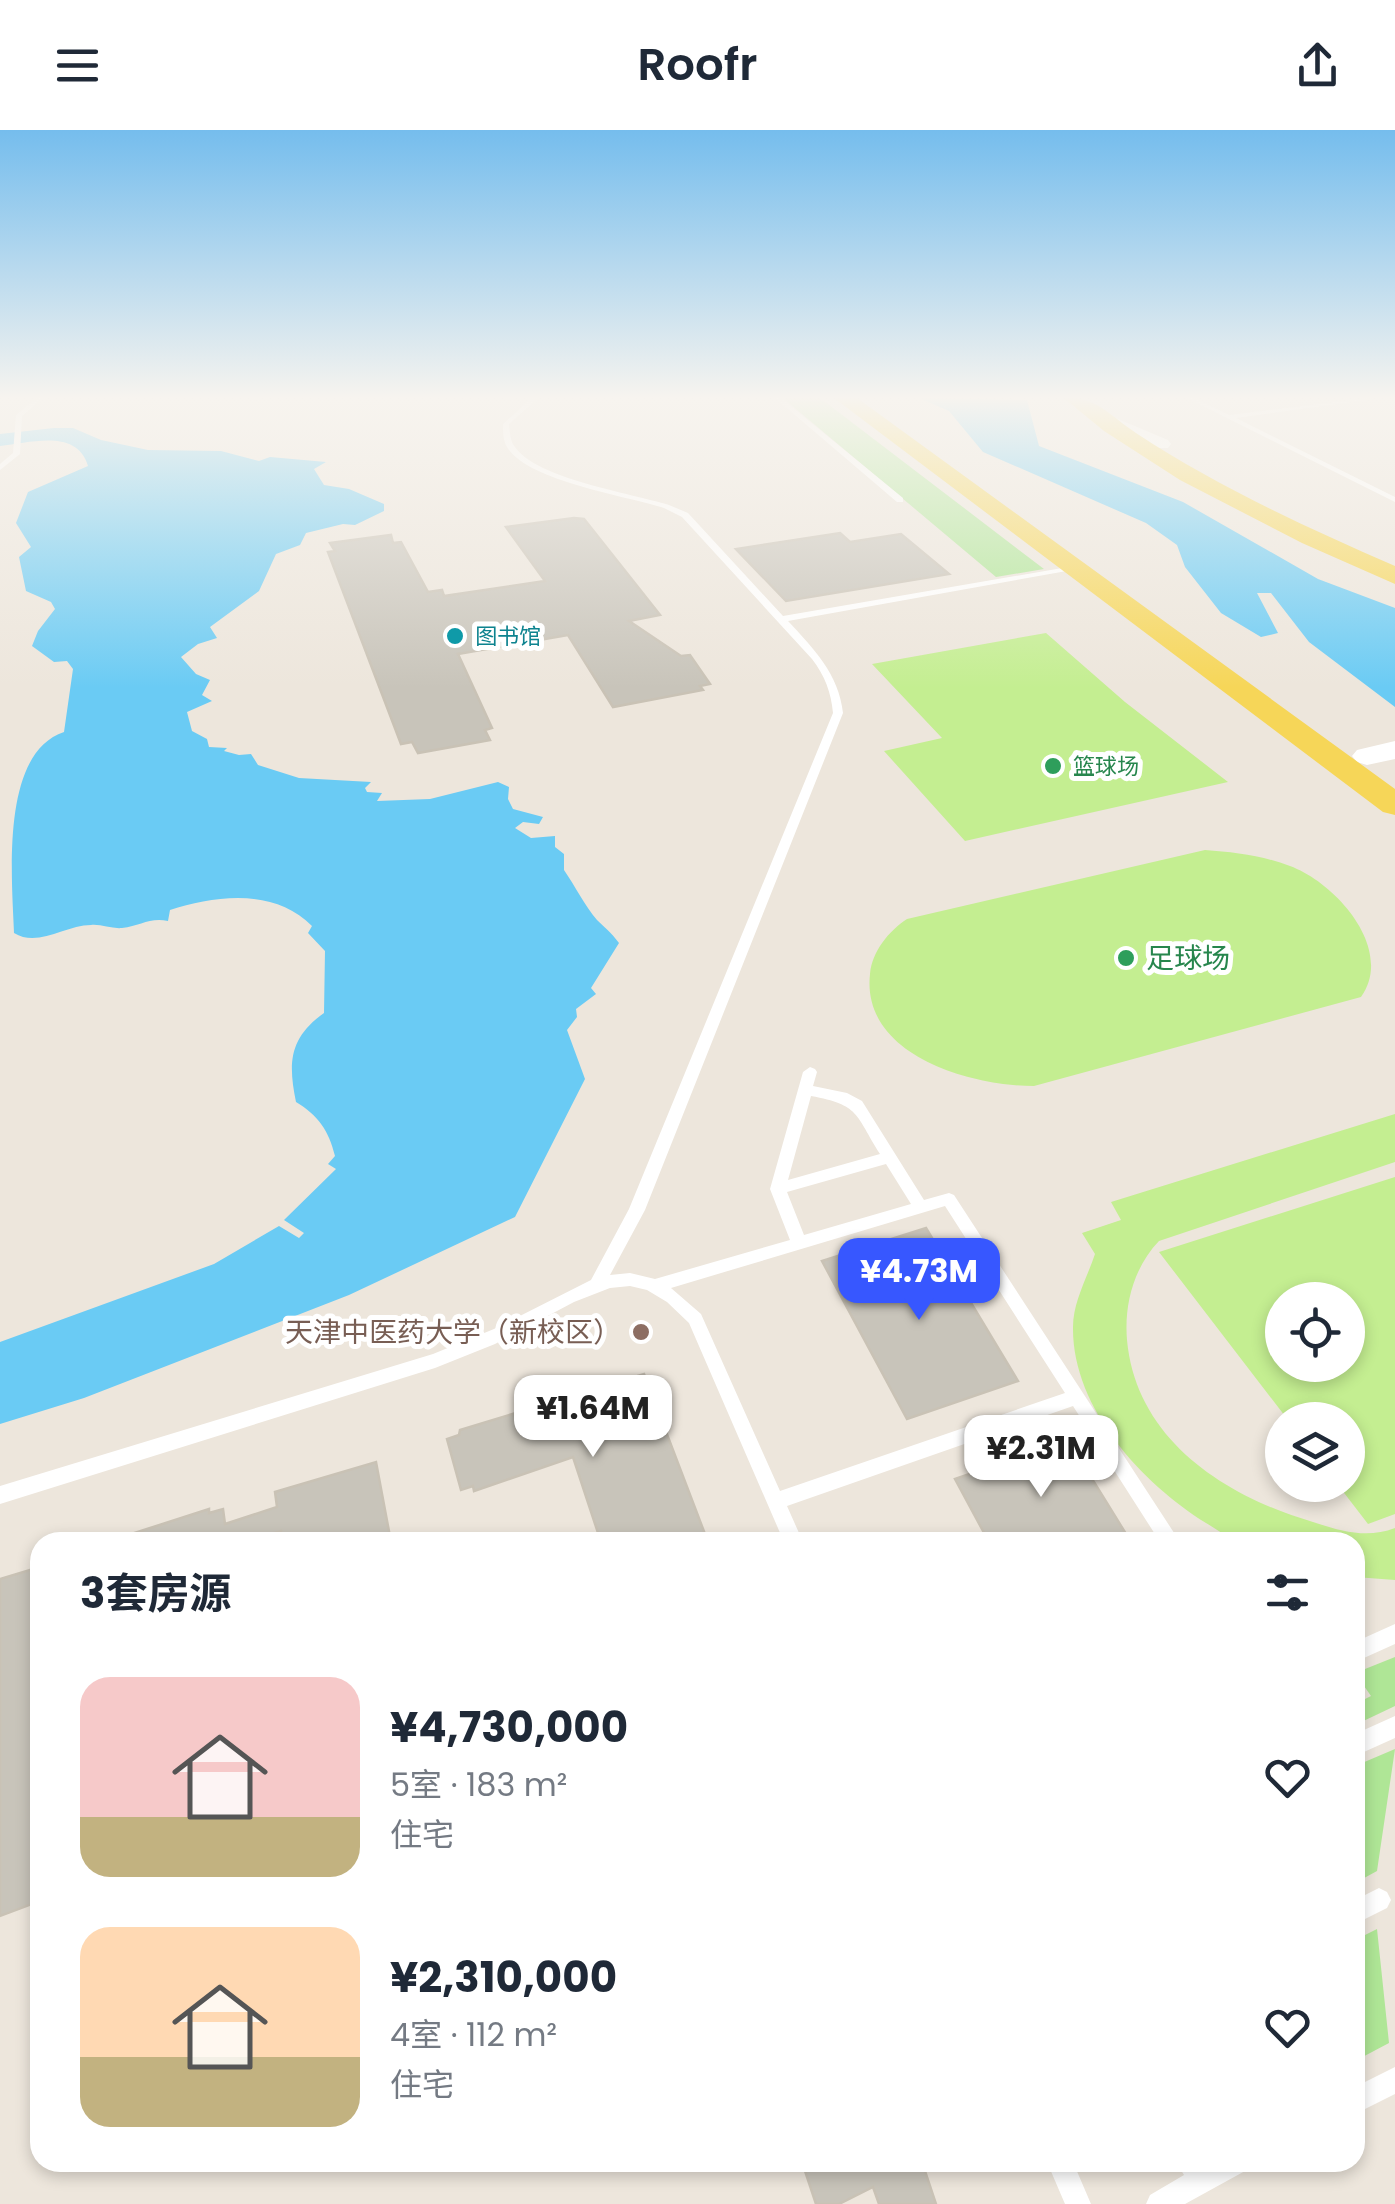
<!DOCTYPE html>
<html lang="zh">
<meta charset="utf-8">
<style>
:root{--surface:#fff;--page:#f6f6f7;--text:#1f2937;--muted:#747a83;--accent:#3757ff}
body{margin:0;font-family:Poppins,"Noto Sans SC",sans-serif;background:var(--page);color:var(--text);height:100vh;display:flex;flex-direction:column;font-size:38px;white-space:nowrap}
*{box-sizing:border-box;margin:0}
p{font-size:32px;color:var(--muted)}
.icon{flex:none;width:55px;height:55px;fill:none;stroke:currentColor;stroke-width:2;stroke-linecap:round;stroke-linejoin:round}
.map{position:relative;flex:1;overflow:hidden}
.sheet{position:absolute;left:30px;top:1402px;width:1335px;height:640px;display:flex;flex-direction:column;background:var(--surface);border-radius:30px;box-shadow:0 5px 15px #0003}
.sheet>*{flex:none}
.fabs{position:absolute;left:1265px;top:1152px;display:grid;gap:20px}
.fabs a{display:grid;place-items:center;width:100px;height:100px;border-radius:50%;background:var(--surface);box-shadow:0 5px 15px #0003;font-size:50px}
.price{position:absolute;translate:-50% -85px;padding:0 22px;border-radius:20px;background:#fff;color:#222;font-size:32px;line-height:65px;filter:drop-shadow(0 2px 5px #0008)}
.price::after{content:'';position:absolute;left:50%;top:60px;width:30px;height:22px;margin-left:-15px;background:inherit;clip-path:polygon(0 0,100% 0,50% 100%)}
.price.selected{background:var(--accent);color:#fff}
ul{padding:0;list-style:none}
li{display:flex;align-items:center;gap:30px;height:250px;padding:0 50px}
li span{display:grid;place-items:center;flex:none;width:280px;height:200px;border-radius:30px;color:#555}
li>.icon{margin-inline-start:auto}
span .icon{width:120px;height:120px;fill:#fffc;stroke-width:1}
li b{font-size:42px}
h2{display:flex;justify-content:space-between;align-items:center;height:120px;padding:0 50px;font-size:42px}
header{display:flex;justify-content:space-between;align-items:center;height:130px;padding:0 50px;background:var(--surface);font-size:45px;font-weight:600}
.map>svg:first-child{display:block}
.green{fill:#afe696}
.pitch{fill:#c4ee91;fill-rule:evenodd}
.water{fill:#6acbf4}
.building{fill:#c8c4ba;stroke:#c9c2b5;stroke-width:2.5}
.lines{fill:none;stroke-linecap:round;stroke-linejoin:round}
.lane{fill:#fff;fill-rule:evenodd}
.secondary{fill:#fff;fill-rule:evenodd}
.primary{fill:#f6d658;fill-rule:evenodd}
.culture-dot{fill:#0f9aa8;stroke:#fff;stroke-width:4}
.leisure-dot{fill:#2e9e5b;stroke:#fff;stroke-width:4}
.education-dot{fill:#8d6e63;stroke:#fff;stroke-width:4}
.labels{text-anchor:middle;stroke-width:10;stroke-linejoin:round;paint-order:stroke}
.far-culture-label{font-size:22px;fill:#0d838f;stroke:#fff;text-anchor:start}
.far-leisure-label{font-size:22px;fill:#27864d;stroke:#fff;text-anchor:start}
.leisure-label{font-size:28px;fill:#27864d;stroke:#fff;text-anchor:start}
.education-label{font-size:28px;fill:#785e54;stroke:#fff;text-anchor:end}
</style>
<header><svg class="icon" aria-label="menu" viewBox="0 0 24 24"><path d="M4 6h16M4 12h16M4 18h16"/></svg>Roofr<svg class="icon" aria-label="share" viewBox="0 0 24 24"><path d="M12 15V3M7 8l5-5 5 5M5 13v7h14v-7"/></svg></header>
<div class="map">
<svg width="1395" height="2074" viewBox="0 0 1395 2074">
<rect width="100%" height="100%" fill="#ede6dc"/>
<path class="green" d="M 783,268 L 820,268 L 1044,439 L 996,447 Z
M 1395,1527 L 1395,1576 L 1355,1595 L 1355,1574 L 1371,1566 L 1355,1543 Z
M 1395,1619 L 1377,1741 L 1355,1753 L 1355,1636 Z
M 1377,1799 L 1389,1913 L 1355,1931 L 1355,1810 Z"/>
<path class="pitch" d="M 1046,503 L 1125,572 L 1228,652 L 965,711 L 884,621 L 942,608 L 872,534 Z
M 1205,720 C 1234,722 1264,726 1290,736 C 1336,753 1395,819 1361,867 L 1034,956 C 970,956 861,925 870,844 C 872,821 889,801 907,789 Z
M 1395,984 L 1395,1032 L 1159,1111 C 1134,1137 1124,1174 1127,1210 C 1136,1309 1224,1366 1313,1392 C 1340,1401 1367,1409 1395,1398 L 1395,1450 L 1355,1447 L 1355,1412 C 1322,1412 1271,1419 1240,1412 C 1228,1409 1217,1399 1206,1393 C 1142,1353 1072,1278 1073,1197 C 1073,1172 1087,1148 1095,1124 L 1082,1103 L 1121,1090 L 1111,1072 Z
M 1395,1047 L 1395,1384 L 1368,1394 L 1338,1355 L 1348,1355 L 1348,1290 L 1288,1290 L 1159,1122 ZM 1282,1170 L 1348,1170 L 1348,1235 L 1282,1235 Z"/>
<path class="water" d="M 919,268 L 1027,270 L 1039,316 L 1183,372 L 1318,449 L 1395,478 L 1395,577 L 1309,512 L 1271,463 L 1257,463 L 1278,503 L 1261,507 L 1221,483 L 1185,437 L 1177,415 L 1146,393 L 983,322 L 949,281 Z
M 54,298 L 73,298 L 101,310 L 148,320 L 221,321 L 259,331 L 270,327 L 326,332 L 314,339 L 324,355 L 349,359 L 384,374 L 384,381 L 355,395 L 343,394 L 306,403 L 300,415 L 276,424 L 259,461 L 210,497 L 217,508 L 198,514 L 181,527 L 196,544 L 210,550 L 202,565 L 212,571 L 187,582 L 192,601 L 207,609 L 209,617 L 227,618 L 224,621 L 239,625 L 251,624 L 258,635 L 299,648 L 371,652 L 365,658 L 367,662 L 382,663 L 377,671 L 430,669 L 498,652 L 509,657 L 508,669 L 513,679 L 543,687 L 539,694 L 523,692 L 515,698 L 531,708 L 555,706 L 555,717 L 564,724 L 564,740 C 575,756 585,776 597,790 C 604,797 611,802 619,813 L 591,858 L 596,864 L 576,879 L 577,887 L 567,900 L 585,949 L 515,1087 L 349,1165 L 84,1268 L 0,1294 L 0,1212 L 214,1134 L 279,1096 L 299,1108 L 304,1103 L 284,1090 L 336,1039 L 328,1034 L 335,1026 C 329,1001 318,985 296,972 C 288,933 289,908 324,883 L 325,821 L 308,803 L 312,796 C 275,758 216,765 170,780 L 168,791 C 150,787 140,796 122,798 C 112,799 101,794 91,795 C 65,795 38,818 14,803 C 12,748 0,623 64,602 L 73,539 L 67,531 L 54,532 L 32,516 L 38,501 L 55,479 L 51,472 L 26,461 L 19,427 L 31,417 L 16,393 L 28,362 L 88,336 C 77,298 30,313 0,316 L 0,304 Z"/>
<path class="building" d="M 574,388 L 584,389 L 660,485 L 629,491 L 681,526 L 690,525 L 710,554 L 700,556 L 703,560 L 613,577 L 568,505 L 458,524 L 492,598 L 485,600 L 490,610 L 418,623 L 412,612 L 401,614 L 328,422 L 335,421 L 330,413 L 391,405 L 393,413 L 401,412 L 428,462 L 442,460 L 444,466 L 545,451 L 506,397 Z
M 840,403 L 850,412 L 901,404 L 949,444 L 786,471 L 736,419 Z
M 926,1098 L 1018,1251 L 907,1289 L 822,1131 Z
M 644,1244 L 708,1412 L 601,1412 L 573,1327 L 474,1361 L 473,1356 L 461,1360 L 447,1309 L 459,1305 L 460,1300 Z
M 1068,1310 L 1131,1412 L 989,1412 L 955,1349 Z
M 376,1332 L 391,1412 L 282,1412 L 281,1401 L 246,1412 L 119,1412 L 119,1408 L 209,1379 L 209,1383 L 223,1379 L 225,1394 L 277,1377 L 275,1362 Z
M 40,1437 L 40,1771 L 0,1786 L 0,1449 Z
M 802,2032 L 922,2032 L 936,2074 L 879,2074 L 873,2057 L 839,2074 L 816,2074 Z"/>
<g class="lines">
<path class="lane" d="M 37,268 L 43,268 L 22,286 L 20,324 L 0,340 L 0,334 L 13,323 L 16,285 Z
M 532,268 L 538,268 L 509,294 C 510,303 510,311 515,317 C 537,349 631,363 669,375 L 688,383 L 783,486 L 1074,436 L 1078,439 L 788,491 C 813,518 839,544 843,583 L 645,1080 L 610,1145 L 630,1143 L 655,1149 L 790,1110 L 770,1059 L 803,942 L 810,937 L 815,939 L 817,942 L 813,956 L 847,963 L 862,971 L 924,1070 L 949,1063 L 954,1065 L 1180,1412 L 1160,1412 L 1073,1276 L 787,1376 L 803,1412 L 784,1412 L 689,1193 L 667,1172 L 647,1160 L 630,1156 L 610,1158 L 574,1172 L 495,1214 L 435,1238 L 0,1374 L 0,1356 L 433,1224 L 494,1199 L 591,1150 L 629,1079 L 833,583 C 831,562 825,546 812,529 L 682,387 L 664,378 C 626,366 527,351 507,317 C 503,311 503,301 503,294 ZM 811,966 C 860,975 855,984 880,1024 L 788,1050 ZM 886,1034 L 911,1074 L 804,1105 L 787,1062 ZM 945,1076 L 1065,1263 L 780,1361 L 701,1184 L 671,1158 Z
M 775,268 L 781,268 L 903,368 L 903,372 L 897,372 Z
M 1187,268 L 1194,268 L 1229,285 L 1369,268 L 1366,270 L 1236,288 L 1395,367 L 1395,372 Z
M 1395,1494 L 1395,1514 L 1355,1532 L 1355,1512 Z
M 1395,1586 L 1395,1608 L 1355,1626 L 1355,1604 Z
M 1379,1758 L 1387,1762 L 1391,1770 L 1387,1778 L 1355,1794 L 1355,1770 Z
M 1395,1937 L 1395,1964 L 1355,1984 L 1355,1957 Z
M 1047,2032 L 1073,2032 L 1091,2074 L 1065,2074 Z
M 1176,2032 L 1249,2032 L 1245,2041 L 1185,2074 L 1146,2074 L 1150,2065 L 1184,2045 Z"/>
<path class="secondary" d="M 1099,281 L 1168,310 L 1171,314 L 1168,318 L 1154,318 L 1092,291 L 1092,283 Z
M 1395,611 L 1395,629 L 1367,635 L 1357,632 L 1352,626 L 1357,620 Z"/>
<path class="primary" d="M 834,268 L 857,268 L 1395,659 L 1395,685 L 1383,682 Z
M 1064,268 C 1096,266 1110,286 1136,303 C 1218,357 1306,397 1395,436 L 1395,454 L 1302,413 L 1180,350 L 1104,301 Z"/>
</g>
<linearGradient id="sky" x2="0" y2="1"><stop stop-color="#75bded"/><stop offset="0.48" stop-color="#f7f4ef"/><stop offset="1" stop-color="#f7f4ef" stop-opacity="0"/></linearGradient>
<rect width="1395" height="558" fill="url(#sky)"/>
<circle class="culture-dot" cx="455" cy="506" r="10"/>
<g class="leisure-dot">
<circle cx="1053" cy="636" r="10"/>
<circle cx="1126" cy="828" r="10"/>
</g>
<circle class="education-dot" cx="641" cy="1202" r="10"/>
<g class="labels">
<g class="far-culture-label">
<text x="475" y="514">图书馆</text>
</g>
<g class="far-leisure-label">
<text x="1073" y="644">篮球场</text>
</g>
<g class="leisure-label">
<text x="1146" y="838">足球场</text>
</g>
<g class="education-label">
<text x="621" y="1212">天津中医药大学（新校区）</text>
</g>
</g>
</svg>
<div class="fabs">
<a><svg class="icon" aria-label="locate" viewBox="0 0 24 24"><circle cx="12" cy="12" r="6"/><path d="M12 2v4M12 18v4M2 12h4M18 12h4"/></svg></a>
<a><svg class="icon" aria-label="layers" viewBox="0 0 24 24"><path d="M12 4l9 5-9 5-9-5zM3 14l9 5 9-5"/></svg></a>
</div>
<b class="price selected" style="left:919px;top:1193px">¥4.73M</b>
<b class="price" style="left:593px;top:1330px">¥1.64M</b>
<b class="price" style="left:1041px;top:1370px">¥2.31M</b>
<section class="sheet">
<h2>3套房源<svg class="icon" aria-label="filters" viewBox="0 0 24 24"><path d="M4 7h16M4 17h16"/><circle cx="9" cy="7" r="2"/><circle cx="15" cy="17" r="2"/></svg></h2>
<ul>
<li><span style="background:linear-gradient(#f6c9c9 70%,#c2b280 0)"><svg class="icon" aria-label="home" viewBox="0 0 24 24"><path d="M3 11l9-7 9 7M6 9v11h12V9"/></svg></span><div><b>¥4,730,000</b><p>5室 · 183 m²</p><p>住宅</p></div><svg class="icon" aria-label="heart" viewBox="0 0 24 24"><path d="M12 20l-8-8c-3-5 5-10 8-4 3-6 11-1 8 4z"/></svg></li>
<li><span style="background:linear-gradient(#ffd9b3 65%,#c2b280 0)"><svg class="icon" aria-label="home" viewBox="0 0 24 24"><path d="M3 11l9-7 9 7M6 9v11h12V9"/></svg></span><div><b>¥2,310,000</b><p>4室 · 112 m²</p><p>住宅</p></div><svg class="icon" aria-label="heart" viewBox="0 0 24 24"><path d="M12 20l-8-8c-3-5 5-10 8-4 3-6 11-1 8 4z"/></svg></li>
</ul>
</section>
</div>
